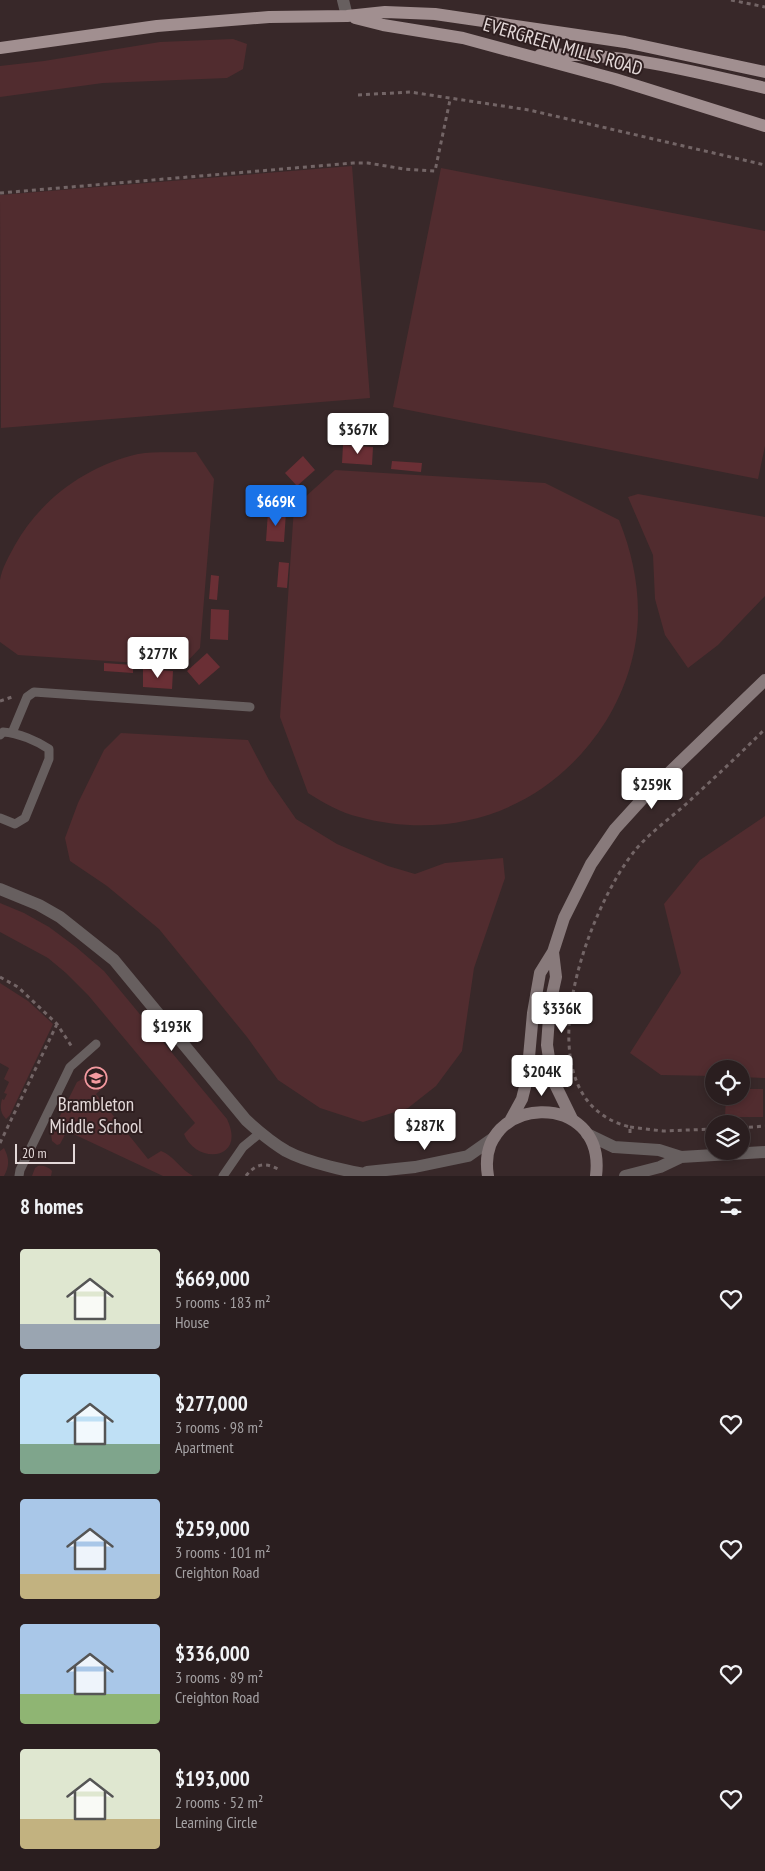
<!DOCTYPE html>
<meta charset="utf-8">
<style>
:root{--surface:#2a1e1f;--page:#362b2c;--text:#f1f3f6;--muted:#a5a2a4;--line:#463c3d;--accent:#1a73e8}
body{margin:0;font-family:"PT Sans Narrow",sans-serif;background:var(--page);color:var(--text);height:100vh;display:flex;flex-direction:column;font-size:19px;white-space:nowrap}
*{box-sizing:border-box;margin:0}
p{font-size:16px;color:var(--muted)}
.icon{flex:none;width:28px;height:28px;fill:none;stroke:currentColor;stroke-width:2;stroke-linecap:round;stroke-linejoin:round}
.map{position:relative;height:1176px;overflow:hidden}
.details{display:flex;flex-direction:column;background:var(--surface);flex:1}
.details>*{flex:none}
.buttons{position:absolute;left:705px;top:1060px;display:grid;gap:10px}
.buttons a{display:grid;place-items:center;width:45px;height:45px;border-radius:50%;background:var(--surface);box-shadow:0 2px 8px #0003,0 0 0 1px var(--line);font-size:25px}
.scale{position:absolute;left:15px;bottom:12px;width:60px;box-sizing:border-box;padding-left:5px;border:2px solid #e4d9d9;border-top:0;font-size:14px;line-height:18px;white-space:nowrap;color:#e4d9d9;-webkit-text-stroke:4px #2e1e1f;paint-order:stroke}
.price{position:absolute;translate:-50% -42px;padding:0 11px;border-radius:5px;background:#fff;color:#222;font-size:16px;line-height:32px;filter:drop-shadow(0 1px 2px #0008)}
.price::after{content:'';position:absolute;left:50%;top:30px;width:15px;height:11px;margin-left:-8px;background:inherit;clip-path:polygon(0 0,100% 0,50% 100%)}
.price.current{background:var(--accent);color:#fff}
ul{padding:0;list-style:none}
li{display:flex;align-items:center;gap:15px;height:125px;padding:0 20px}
li span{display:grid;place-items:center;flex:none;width:140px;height:100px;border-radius:5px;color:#555}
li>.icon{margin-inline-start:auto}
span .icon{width:60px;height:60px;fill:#fffc;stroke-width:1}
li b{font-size:21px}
h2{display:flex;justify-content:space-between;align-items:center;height:60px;padding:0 20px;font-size:21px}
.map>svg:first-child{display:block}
.green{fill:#512c2f}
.building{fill:#6a2f35}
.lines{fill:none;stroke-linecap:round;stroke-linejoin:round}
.path{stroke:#736566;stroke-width:3;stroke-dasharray:4 4;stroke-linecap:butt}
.lane{stroke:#675f5f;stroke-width:9}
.street{stroke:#675f5f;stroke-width:12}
.secondary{stroke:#887a7b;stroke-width:12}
.primary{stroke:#a18f90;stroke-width:12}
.labels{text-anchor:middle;stroke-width:4;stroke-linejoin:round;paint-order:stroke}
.street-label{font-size:19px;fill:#e4d9d9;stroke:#2e1e1f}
.poi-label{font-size:19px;fill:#e4d9d9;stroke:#2e1e1f}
</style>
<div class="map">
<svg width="765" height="1176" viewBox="0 0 765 1176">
<rect width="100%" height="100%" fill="#382829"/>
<path class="green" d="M 233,39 L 247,44 L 243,69 L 227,78 L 103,83 L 0,97 L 0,66 L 44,61 L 160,42 Z
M 352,166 L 370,398 L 1,428 L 0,195 Z
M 441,168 L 765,231 L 765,446 L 758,479 L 393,407 Z
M 196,452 L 214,479 L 200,648 L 183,666 L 18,655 L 0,642 C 0,625 0,596 0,580 C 2,568 9,556 15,545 C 41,499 86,466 138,454 C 156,451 178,453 196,452 Z
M 335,470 L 545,483 L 619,520 C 631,550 638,580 638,613 C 638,650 626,689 606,721 C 552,807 457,843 359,817 C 341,813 324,803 308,793 L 280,717 L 294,507 Z
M 638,494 L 765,517 L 765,596 L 718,645 L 688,668 L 665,635 L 655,599 L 653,555 L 628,497 Z
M 121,733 L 248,740 L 269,780 L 296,819 L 337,844 L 388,866 L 415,874 L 445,863 L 503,858 L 505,878 L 474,968 L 462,1051 L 436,1086 L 408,1108 L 363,1122 L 320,1108 L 278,1080 L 247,1037 L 159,929 L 107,886 L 70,861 L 65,838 L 78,803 L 104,750 Z
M 765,816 L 765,1078 L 741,1077 L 741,1069 L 714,1069 L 714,1076 L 661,1075 L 630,1053 L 681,973 L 664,904 L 700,860 Z
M 0,903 L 24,913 L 49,927 L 76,947 L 104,971 L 227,1119 C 247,1161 196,1165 184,1134 L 195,1123 L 88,995 L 66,973 L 48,958 L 0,932 Z
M 0,983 L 28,1001 L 53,1024 L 10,1115 L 6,1119 C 0,1113 0,1107 2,1099 L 4,1100 L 7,1094 L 4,1093 L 9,1082 L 4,1079 L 9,1068 L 0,1063 Z
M 93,1073 L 104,1077 L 107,1084 L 96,1094 L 148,1159 L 161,1151 C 173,1155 181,1170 193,1176 L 163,1176 L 67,1131 L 60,1144 L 57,1145 L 52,1141 L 51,1134 L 77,1082 Z
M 741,1089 L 763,1089 L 763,1117 L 725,1117 L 726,1096 L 741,1096 Z
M 4,1148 C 9,1158 10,1165 4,1176 L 0,1176 L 0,1151 Z
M 38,1166 C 43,1165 49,1167 52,1171 L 51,1176 L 32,1176 L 35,1168 Z"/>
<path class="building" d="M 343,445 L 373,447 L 372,465 L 342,463 Z
M 303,456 L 315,470 L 297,486 L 285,473 Z
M 392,461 L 422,463 L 421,472 L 391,469 Z
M 268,512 L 286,512 L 284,542 L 266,541 Z
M 279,562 L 289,563 L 287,588 L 277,587 Z
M 211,575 L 219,576 L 217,600 L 209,599 Z
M 211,609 L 229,610 L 228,640 L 210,639 Z
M 207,653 L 220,667 L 199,685 L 187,671 Z
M 104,663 L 133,665 L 133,673 L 104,671 Z
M 143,669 L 173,671 L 172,689 L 143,687 Z"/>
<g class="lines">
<path class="path" d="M 731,0 L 765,7
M 358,95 L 410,92 L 529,110 L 765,165
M 0,193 L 353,163 L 368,163 L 404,169 L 435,171 L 450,100
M 0,701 L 12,697
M 0,977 L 18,987 L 57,1024 L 72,1047
M 630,1127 L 663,1131 L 714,1129
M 741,1128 L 765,1126
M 630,1133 L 630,1127 C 516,1099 587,907 637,848 C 651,832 669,819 685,805 C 712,780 739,755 765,729
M 0,1143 L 57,1024
M 246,1176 C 255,1164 265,1162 278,1169"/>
<path class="lane" d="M 12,733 L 27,697 L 34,692 L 250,707
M 0,735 L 3,732 C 19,733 37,741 49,749 L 49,759 L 25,818 L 15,824 L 0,818
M 19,1176 L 20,1170 L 70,1067 L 96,1044
M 223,1176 L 243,1147 L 260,1133"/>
<path class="street" d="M 343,0 L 347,16
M 0,889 L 39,905 L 60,917 L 114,960 L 246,1120 C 258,1131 271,1142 286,1151 C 308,1163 351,1172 376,1176
M 587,1134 L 614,1147 L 659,1150 L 681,1157 L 765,1152
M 367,1172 L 415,1167 L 468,1156 L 495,1137
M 625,1176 L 660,1167 L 681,1157"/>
<path class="secondary" d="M 553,952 L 556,977 L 550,1004 L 547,1045 L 552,1078 L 572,1119
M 510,1121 L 522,1099 L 527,1079 L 533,1013 L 540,973 L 553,952 L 564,918 L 591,864 L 615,829 L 646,795 L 765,680
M 488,1176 C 474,1094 607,1088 596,1176"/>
<path class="primary" d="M 355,18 L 383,25 L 463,38 L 615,79 L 765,126
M 0,48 L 157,26 L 269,17 L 347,16 L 385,12 L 435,14 L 625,42 L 765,72
M 540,55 C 616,51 691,71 765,88"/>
</g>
<defs>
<g id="school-ring" transform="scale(1.125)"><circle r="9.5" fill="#2e1e1f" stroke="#f49aa0" stroke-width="1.5"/><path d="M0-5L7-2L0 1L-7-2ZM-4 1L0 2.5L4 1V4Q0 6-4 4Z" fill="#f49aa0"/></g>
</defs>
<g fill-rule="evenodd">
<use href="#school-ring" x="96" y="1078"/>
</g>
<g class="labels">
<g class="street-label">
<text transform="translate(563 46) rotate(16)" y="7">EVERGREEN MILLS ROAD</text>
</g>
<g class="poi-label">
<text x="96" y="1111">Brambleton<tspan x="96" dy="22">Middle School</tspan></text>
</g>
</g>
</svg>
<div class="buttons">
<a><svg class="icon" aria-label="locate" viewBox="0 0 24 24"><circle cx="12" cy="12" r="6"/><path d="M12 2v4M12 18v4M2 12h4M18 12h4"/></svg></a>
<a><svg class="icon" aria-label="layers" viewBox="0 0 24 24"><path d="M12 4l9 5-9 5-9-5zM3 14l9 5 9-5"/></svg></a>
</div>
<div class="scale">20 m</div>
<b class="price" style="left:358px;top:455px">$367K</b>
<b class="price current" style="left:276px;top:527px">$669K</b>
<b class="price" style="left:158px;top:679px">$277K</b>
<b class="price" style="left:652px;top:810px">$259K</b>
<b class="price" style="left:562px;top:1034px">$336K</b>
<b class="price" style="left:172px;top:1052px">$193K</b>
<b class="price" style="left:542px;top:1097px">$204K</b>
<b class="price" style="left:425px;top:1151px">$287K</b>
</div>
<section class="details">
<h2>8 homes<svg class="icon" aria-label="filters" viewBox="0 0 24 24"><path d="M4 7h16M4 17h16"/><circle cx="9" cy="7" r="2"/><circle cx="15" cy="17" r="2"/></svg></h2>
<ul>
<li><span style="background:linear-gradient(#dfe7d0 75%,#9aa5b1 0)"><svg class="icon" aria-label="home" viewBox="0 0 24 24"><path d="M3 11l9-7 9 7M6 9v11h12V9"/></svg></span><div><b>$669,000</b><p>5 rooms · 183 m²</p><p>House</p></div><svg class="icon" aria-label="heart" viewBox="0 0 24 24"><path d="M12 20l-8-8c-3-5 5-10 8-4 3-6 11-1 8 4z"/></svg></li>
<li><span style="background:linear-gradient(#bfe0f5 70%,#7fa58c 0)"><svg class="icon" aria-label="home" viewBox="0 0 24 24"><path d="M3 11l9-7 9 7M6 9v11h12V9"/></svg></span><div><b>$277,000</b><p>3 rooms · 98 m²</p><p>Apartment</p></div><svg class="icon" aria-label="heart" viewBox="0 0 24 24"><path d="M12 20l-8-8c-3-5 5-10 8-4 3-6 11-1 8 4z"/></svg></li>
<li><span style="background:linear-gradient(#a9c7e8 75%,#c2b280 0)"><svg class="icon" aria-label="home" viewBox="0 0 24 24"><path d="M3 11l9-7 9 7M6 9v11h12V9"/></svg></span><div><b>$259,000</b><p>3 rooms · 101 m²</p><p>Creighton Road</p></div><svg class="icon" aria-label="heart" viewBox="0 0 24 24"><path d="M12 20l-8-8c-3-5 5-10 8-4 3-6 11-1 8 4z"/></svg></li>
<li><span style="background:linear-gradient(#a9c7e8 70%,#8fb573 0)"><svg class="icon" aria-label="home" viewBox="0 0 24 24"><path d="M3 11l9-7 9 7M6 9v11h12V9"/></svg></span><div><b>$336,000</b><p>3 rooms · 89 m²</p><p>Creighton Road</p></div><svg class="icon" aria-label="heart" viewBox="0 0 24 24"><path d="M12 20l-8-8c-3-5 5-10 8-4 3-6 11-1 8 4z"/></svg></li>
<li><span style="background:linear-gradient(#dfe7d0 70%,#c2b280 0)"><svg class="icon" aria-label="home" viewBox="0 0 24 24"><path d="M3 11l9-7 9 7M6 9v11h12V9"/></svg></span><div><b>$193,000</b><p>2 rooms · 52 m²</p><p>Learning Circle</p></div><svg class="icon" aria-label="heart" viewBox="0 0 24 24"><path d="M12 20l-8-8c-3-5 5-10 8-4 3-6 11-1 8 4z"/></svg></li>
</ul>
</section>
